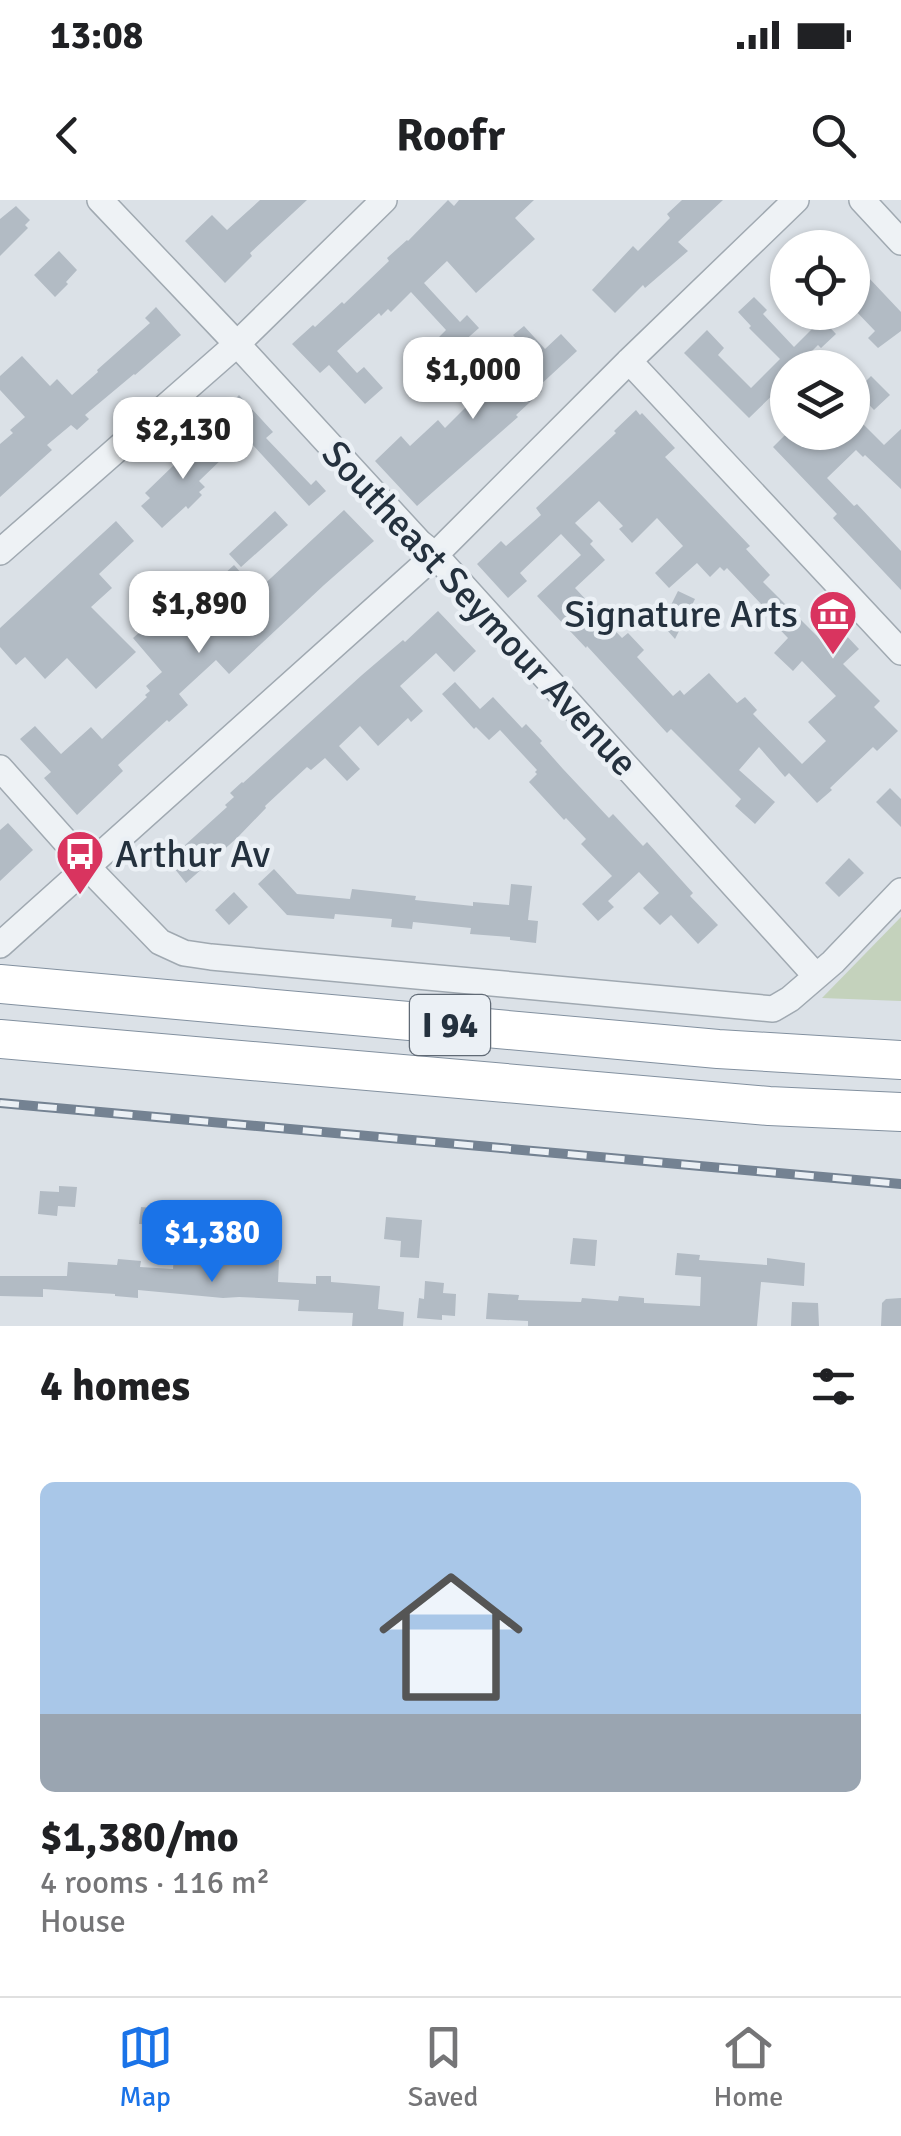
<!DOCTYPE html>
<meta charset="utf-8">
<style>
:root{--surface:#fff;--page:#f6f6f6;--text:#202124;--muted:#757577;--line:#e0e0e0;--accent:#1a73e8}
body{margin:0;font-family:Signika,sans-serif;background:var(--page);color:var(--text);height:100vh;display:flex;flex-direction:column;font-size:38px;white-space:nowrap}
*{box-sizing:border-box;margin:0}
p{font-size:32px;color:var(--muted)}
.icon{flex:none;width:55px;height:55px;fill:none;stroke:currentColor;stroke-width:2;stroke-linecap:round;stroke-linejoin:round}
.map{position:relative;height:1126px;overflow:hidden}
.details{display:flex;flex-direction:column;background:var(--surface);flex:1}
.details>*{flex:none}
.fabs{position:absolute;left:770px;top:30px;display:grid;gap:20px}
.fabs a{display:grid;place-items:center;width:100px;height:100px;border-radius:50%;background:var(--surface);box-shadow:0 2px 8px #0004;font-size:50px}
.price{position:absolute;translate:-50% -85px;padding:0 22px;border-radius:20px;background:#fff;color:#222;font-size:32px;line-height:65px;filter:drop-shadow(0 2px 5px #0008)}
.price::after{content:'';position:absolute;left:50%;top:60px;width:30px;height:22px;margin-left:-15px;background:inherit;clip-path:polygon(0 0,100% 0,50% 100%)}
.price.active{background:var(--accent);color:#fff}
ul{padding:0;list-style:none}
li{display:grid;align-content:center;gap:20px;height:530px;padding:0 40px}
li+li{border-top:2px solid var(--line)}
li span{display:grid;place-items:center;height:310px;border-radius:15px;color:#555}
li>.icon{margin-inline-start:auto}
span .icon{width:180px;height:180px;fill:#fffc;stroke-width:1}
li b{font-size:42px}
h2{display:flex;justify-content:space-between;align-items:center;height:120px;padding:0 40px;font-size:42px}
.status{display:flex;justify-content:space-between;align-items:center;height:70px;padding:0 50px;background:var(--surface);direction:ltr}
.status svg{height:28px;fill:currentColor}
header{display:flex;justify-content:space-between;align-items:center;height:130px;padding:0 40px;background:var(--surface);font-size:45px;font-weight:700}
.dock{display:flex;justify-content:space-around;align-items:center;height:140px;border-top:2px solid var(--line);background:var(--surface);font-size:28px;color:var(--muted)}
.dock a{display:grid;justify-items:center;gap:5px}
.dock .active{color:var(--accent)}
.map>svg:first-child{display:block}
.green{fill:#c4d2bc}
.building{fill:#b2bbc4;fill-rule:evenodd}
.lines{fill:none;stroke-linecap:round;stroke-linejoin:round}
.minor-casing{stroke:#a0a9b1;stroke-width:28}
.highway-casing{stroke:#82909f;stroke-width:40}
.minor{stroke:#eef2f5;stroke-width:25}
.highway{stroke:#fff;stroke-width:38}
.rail-casing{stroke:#748292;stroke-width:10}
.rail{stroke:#ebf0f5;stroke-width:6;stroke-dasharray:19;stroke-linecap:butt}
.labels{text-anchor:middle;stroke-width:9;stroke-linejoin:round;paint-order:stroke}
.shield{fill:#ebf0f5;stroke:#606a75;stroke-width:2.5}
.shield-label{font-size:35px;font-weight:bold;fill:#24313e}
.street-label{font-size:38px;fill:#24313e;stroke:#ebf0f5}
.poi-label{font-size:38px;fill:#24313e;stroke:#ebf0f5;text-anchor:end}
</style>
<div class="status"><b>13:08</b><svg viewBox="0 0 49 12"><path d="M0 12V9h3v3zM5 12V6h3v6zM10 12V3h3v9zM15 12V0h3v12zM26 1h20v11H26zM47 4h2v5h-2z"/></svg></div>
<header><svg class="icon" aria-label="back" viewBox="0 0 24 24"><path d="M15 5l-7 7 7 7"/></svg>Roofr<svg class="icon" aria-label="search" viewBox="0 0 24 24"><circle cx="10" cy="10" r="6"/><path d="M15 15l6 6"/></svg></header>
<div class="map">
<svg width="901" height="1126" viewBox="0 0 901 1126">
<rect width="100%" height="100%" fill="#dbe1e7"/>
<path class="green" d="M 901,717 L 901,801 L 822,798 Z"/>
<path class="building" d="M 260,0 L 307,0 L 250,53 L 252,56 L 225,83 L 185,41 L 212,15 L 227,30 Z
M 448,0 L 454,6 L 459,0 L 534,0 L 515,18 L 535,39 L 476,93 L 447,61 L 424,83 L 460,122 L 467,115 L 479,128 L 445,158 L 432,144 L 446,130 L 411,92 L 391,112 L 388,109 L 381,116 L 379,113 L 337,151 L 357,173 L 364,167 L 383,188 L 365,204 L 329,165 L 320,173 L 292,144 L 313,125 L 315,127 L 342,102 L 344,104 L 389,61 L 387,58 L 407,40 L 408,41 Z
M 682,0 L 723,0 L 678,42 L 688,51 L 645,88 L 643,85 L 615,113 L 592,90 L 633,46 L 638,51 L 670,18 L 667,14 Z
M 16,6 L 30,20 L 25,25 L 28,28 L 0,56 L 0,19 Z
M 59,51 L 77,70 L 66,82 L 68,84 L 55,97 L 34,75 Z
M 852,74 L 861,84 L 868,77 L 901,112 L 901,131 L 878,148 L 868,138 L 875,131 L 852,107 Z
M 754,97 L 767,110 L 763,114 L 794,147 L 822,119 L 836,134 L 821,148 L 818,145 L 795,168 L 788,168 L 788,180 L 749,218 L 684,153 L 707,130 L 724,148 L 718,155 L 751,188 L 780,159 L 749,128 L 751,126 L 738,112 Z
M 156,107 L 181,135 L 135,175 L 134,174 L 85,215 L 89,219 L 77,230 L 71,225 L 47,245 L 52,250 L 0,297 L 0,244 L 13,233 L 10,230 L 25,217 L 0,190 L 0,176 L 22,156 L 50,186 L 57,179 L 72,195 L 98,172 L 97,170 L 150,123 L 145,118 Z
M 524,126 L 545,149 L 561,134 L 577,151 L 538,187 L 542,191 L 516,215 L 518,217 L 417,306 L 375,261 L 401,236 L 410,246 L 438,220 L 445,228 L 468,205 L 470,207 L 528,151 L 513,135 Z
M 871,176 L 890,195 L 874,210 L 856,191 Z
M 239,195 L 273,232 L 266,238 L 311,285 L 316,280 L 326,291 L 309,306 L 226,216 L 232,210 L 228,206 Z
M 636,210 L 640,215 L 642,213 L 675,248 L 665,257 L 750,346 L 746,349 L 770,375 L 763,382 L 828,447 L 843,432 L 859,449 L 843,464 L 880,501 L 874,507 L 898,531 L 877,551 L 873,547 L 830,588 L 832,590 L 817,603 L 789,573 L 785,577 L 759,547 L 739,570 L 775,602 L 755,624 L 735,606 L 741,599 L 671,529 L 667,533 L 587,446 L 586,448 L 537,396 L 581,355 L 561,334 L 520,373 L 527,381 L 508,398 L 477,364 L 501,341 L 506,346 L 541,315 L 536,308 L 616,233 L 614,231 ZM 599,301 L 623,326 L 619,329 L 632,343 L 657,318 L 683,346 L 655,373 L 669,388 L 697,363 L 710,377 L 720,367 L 724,371 L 727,368 L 762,405 L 759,408 L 788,438 L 774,453 L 793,471 L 802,461 L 836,496 L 808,522 L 826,541 L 802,564 L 753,514 L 757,510 L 745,497 L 737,503 L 709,473 L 684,495 L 680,490 L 673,496 L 637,457 L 644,450 L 628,433 L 622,438 L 575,388 L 605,360 L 590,344 L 593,341 L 575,323 Z
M 859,220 L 884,245 L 901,229 L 901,289 L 865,255 L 863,257 L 856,250 L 827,278 L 854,306 L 857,304 L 901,351 L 901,390 L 833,318 L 837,314 L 773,247 L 788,232 L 852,232 L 852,226 Z
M 207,233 L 226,255 L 199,281 L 205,287 L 199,292 L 202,295 L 188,309 L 186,306 L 162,328 L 141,306 L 150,298 L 145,293 Z
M 344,310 L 374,341 L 324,385 L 229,474 L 216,460 L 179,494 L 188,505 L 169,522 L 167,520 L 118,565 L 123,571 L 77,615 L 44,578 L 51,572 L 20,539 L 35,526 L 61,554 L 91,527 L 102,539 L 147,497 L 145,495 L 150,491 L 146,486 L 162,472 L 133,438 L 149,424 L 158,435 L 234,365 L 257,391 Z
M 275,311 L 288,325 L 241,367 L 229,354 Z
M 116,321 L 134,341 L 99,374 L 112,388 L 91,407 L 136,452 L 96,489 L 67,458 L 45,479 L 25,457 L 16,465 L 0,447 L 0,428 Z
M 678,391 L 695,399 L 675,439 L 659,421 L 667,413 Z
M 438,411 L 476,451 L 454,472 L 436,453 L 400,486 L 423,511 L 411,522 L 408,518 L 378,546 L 360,526 L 339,546 L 360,569 L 347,581 L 325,558 L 311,570 L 307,567 L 265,606 L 266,608 L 237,638 L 186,683 L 163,654 L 176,642 L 180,647 L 184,646 L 227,607 L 225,605 L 234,597 L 230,593 L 242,582 L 243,583 L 362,475 L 403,440 L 405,442 Z
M 455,482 L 480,509 L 493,497 L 522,528 L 526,524 L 542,541 L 540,543 L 563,569 L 609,618 L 613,614 L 643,646 L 647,642 L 693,693 L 690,696 L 718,725 L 698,744 L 671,715 L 660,725 L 643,708 L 659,693 L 639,672 L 608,701 L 614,707 L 598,721 L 582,704 L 612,676 L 581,644 L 586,639 L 566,618 L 564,620 L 529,582 L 537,574 L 535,572 L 537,570 L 500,530 L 489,540 L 476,527 L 474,529 L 442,494 Z
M 890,588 L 901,599 L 901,627 L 876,602 Z
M 8,623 L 33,650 L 0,681 L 0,630 Z
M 849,658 L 864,673 L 839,697 L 825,683 Z
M 274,669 L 297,694 L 350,699 L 352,689 L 416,696 L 415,700 L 473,706 L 473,702 L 509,705 L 511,684 L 532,686 L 528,720 L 538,721 L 536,743 L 510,740 L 510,737 L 470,734 L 471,728 L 413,722 L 412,729 L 391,727 L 392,719 L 335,714 L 334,719 L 287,715 L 258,684 Z
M 234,692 L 248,707 L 229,725 L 215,710 Z
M 59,986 L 77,987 L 75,1007 L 58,1006 L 57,1016 L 38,1014 L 40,991 L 59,992 Z
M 202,1002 L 226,1003 L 224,1029 L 139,1024 L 141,1007 L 165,1009 L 165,1003 L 202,1005 Z
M 386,1017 L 422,1020 L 419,1058 L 400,1057 L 401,1041 L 384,1039 Z
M 573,1038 L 597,1040 L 595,1066 L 570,1064 Z
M 677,1053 L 700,1055 L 699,1060 L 767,1065 L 767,1058 L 805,1063 L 804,1086 L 761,1082 L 757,1126 L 528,1126 L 528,1121 L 486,1119 L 488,1093 L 519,1095 L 518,1100 L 581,1102 L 582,1098 L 618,1101 L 619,1096 L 644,1098 L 644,1103 L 700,1106 L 701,1077 L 675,1075 Z
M 174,1056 L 279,1060 L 278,1082 L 316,1084 L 316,1076 L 331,1076 L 331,1082 L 380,1086 L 378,1109 L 404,1112 L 403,1126 L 352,1126 L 353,1113 L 298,1111 L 299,1100 L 239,1097 L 223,1098 L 138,1090 L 138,1098 L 115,1096 L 115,1094 L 43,1089 L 43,1097 L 0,1096 L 0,1076 L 67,1076 L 68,1062 L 117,1065 L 118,1059 L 141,1061 L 140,1067 L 173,1069 Z
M 425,1081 L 444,1083 L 443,1093 L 456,1094 L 455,1116 L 442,1115 L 442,1120 L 417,1118 L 419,1098 L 424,1099 Z
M 901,1098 L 901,1126 L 881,1126 L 882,1103 L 886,1099 Z
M 792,1102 L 818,1103 L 819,1126 L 791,1126 Z"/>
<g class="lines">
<g class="minor-casing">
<path id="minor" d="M 100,0 L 237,144 L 419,342 L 435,355 L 816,776
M 862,0 L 901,42
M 629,161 L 901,452
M 0,352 L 237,144 L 384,0
M 0,568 L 99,679 L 160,742 L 184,753 L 211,757 L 773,809 L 790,799 L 833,762 L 901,691
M 0,745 L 435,355 L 629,161 L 796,0"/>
</g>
<g class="highway-casing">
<path id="highway" d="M 0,784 L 718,849 L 901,860
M 0,839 L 769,906 L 901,912"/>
</g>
<use href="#minor" class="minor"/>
<use href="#highway" class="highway"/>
<g class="rail-casing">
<path id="rail" d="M 0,903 L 901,984"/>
</g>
<use href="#rail" class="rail"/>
</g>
<defs>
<g id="museum-pin" transform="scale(2.5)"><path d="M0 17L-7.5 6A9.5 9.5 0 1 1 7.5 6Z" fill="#d9345f" stroke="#ebf0f5"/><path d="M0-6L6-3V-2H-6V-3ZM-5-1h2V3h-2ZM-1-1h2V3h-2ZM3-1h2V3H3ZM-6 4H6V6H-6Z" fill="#fff"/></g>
<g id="bus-pin" transform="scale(2.5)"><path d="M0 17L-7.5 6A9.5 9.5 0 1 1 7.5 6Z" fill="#d9345f" stroke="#ebf0f5"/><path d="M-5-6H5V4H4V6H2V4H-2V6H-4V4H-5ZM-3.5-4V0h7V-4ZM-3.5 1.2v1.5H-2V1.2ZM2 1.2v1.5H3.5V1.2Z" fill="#fff"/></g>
</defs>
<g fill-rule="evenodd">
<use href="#museum-pin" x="833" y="414"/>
<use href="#bus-pin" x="80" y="654"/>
</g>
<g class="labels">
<rect class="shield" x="410" y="795" width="80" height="60" rx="8"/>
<g class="shield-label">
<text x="450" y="837">I 94</text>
</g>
<g class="street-label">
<text transform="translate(480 408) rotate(47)" y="13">Southeast Seymour Avenue</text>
</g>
<g class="poi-label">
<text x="798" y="427">Signature Arts</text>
<text x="115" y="667" text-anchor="start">Arthur Av</text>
</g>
</g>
</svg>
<div class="fabs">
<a><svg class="icon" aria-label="locate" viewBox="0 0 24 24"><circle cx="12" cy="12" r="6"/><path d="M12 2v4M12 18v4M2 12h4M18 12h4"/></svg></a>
<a><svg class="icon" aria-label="layers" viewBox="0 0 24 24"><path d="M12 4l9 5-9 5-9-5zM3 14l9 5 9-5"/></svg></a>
</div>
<b class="price" style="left:473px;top:222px">$1,000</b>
<b class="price" style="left:183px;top:282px">$2,130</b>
<b class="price" style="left:199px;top:456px">$1,890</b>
<b class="price active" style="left:212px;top:1085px">$1,380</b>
</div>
<section class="details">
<h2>4 homes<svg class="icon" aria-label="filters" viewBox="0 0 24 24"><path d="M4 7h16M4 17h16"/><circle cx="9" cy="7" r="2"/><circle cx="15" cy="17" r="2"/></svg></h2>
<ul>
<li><span style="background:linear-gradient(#a9c7e8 75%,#9aa5b1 0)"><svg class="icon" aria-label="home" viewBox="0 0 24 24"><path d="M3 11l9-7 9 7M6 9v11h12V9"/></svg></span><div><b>$1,380/mo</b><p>4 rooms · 116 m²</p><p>House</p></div></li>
</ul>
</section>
<nav class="dock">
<a class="active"><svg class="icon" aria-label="map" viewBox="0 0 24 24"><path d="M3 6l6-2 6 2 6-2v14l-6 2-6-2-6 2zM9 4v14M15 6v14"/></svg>Map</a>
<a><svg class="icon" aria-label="saved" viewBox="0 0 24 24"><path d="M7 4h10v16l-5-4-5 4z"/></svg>Saved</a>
<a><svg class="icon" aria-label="home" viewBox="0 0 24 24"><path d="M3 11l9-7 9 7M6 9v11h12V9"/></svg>Home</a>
</nav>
